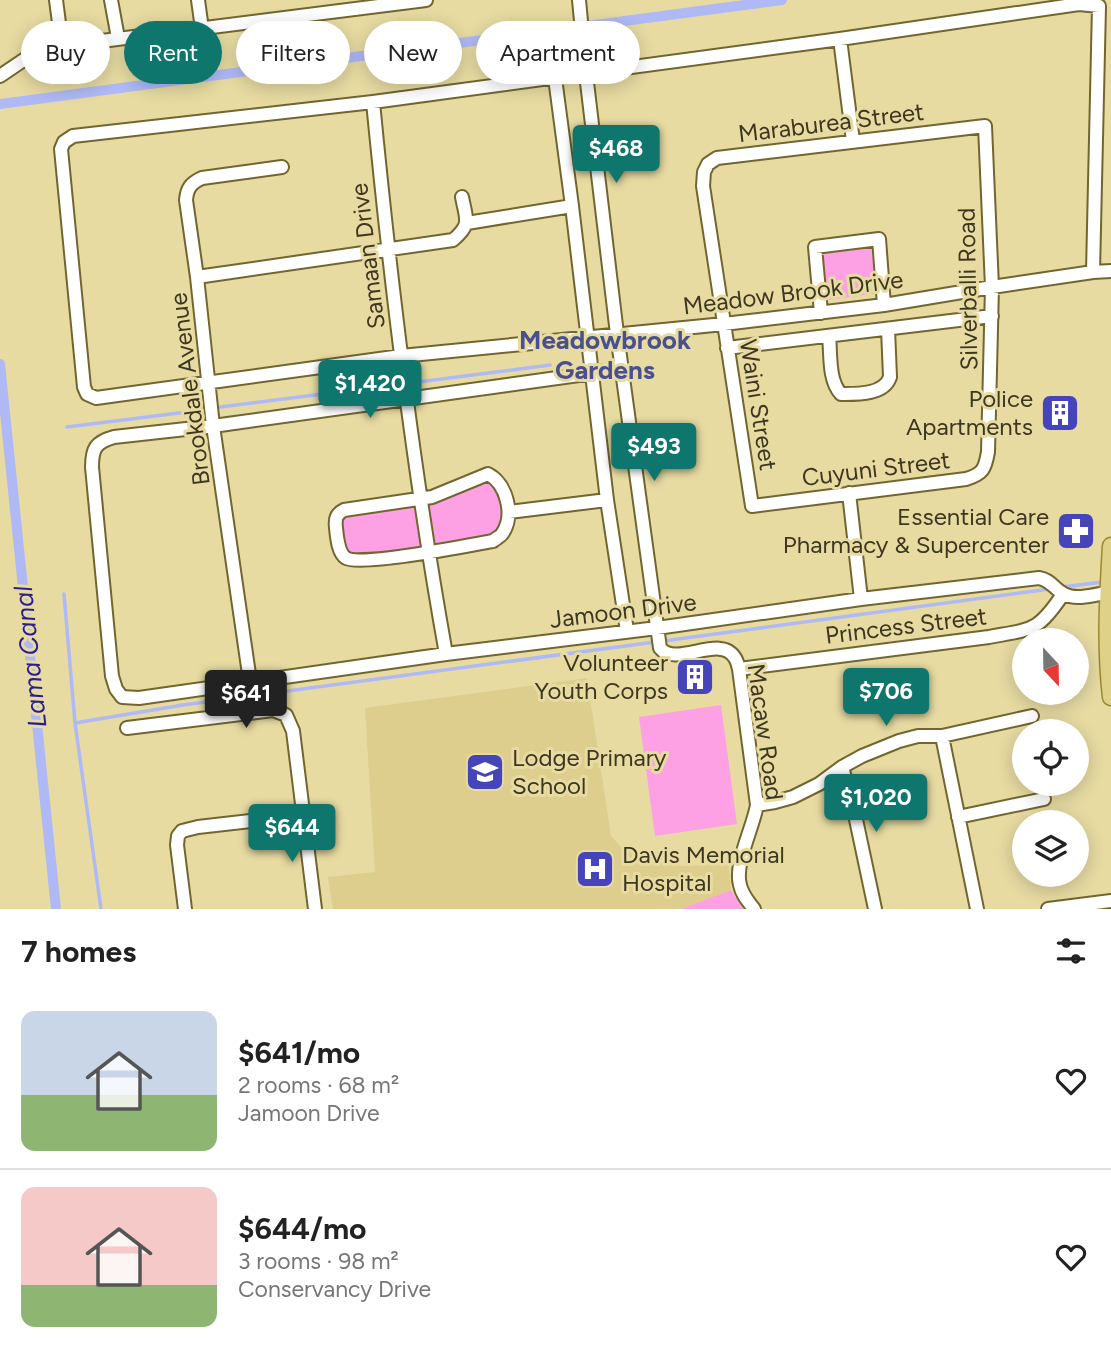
<!DOCTYPE html>
<meta charset="utf-8">
<style>
:root{--surface:#fff;--page:#f6f6f6;--text:#222;--muted:#767676;--line:#e0e0e0;--accent:#0f766e}
body{margin:0;font-family:Figtree,sans-serif;background:var(--page);color:var(--text);height:100vh;display:flex;flex-direction:column;font-size:26px;white-space:nowrap}
*{box-sizing:border-box;margin:0}
p{font-size:23px;color:var(--muted)}
.icon{flex:none;width:38px;height:38px;fill:none;stroke:currentColor;stroke-width:2;stroke-linecap:round;stroke-linejoin:round}
.map{position:relative;height:909px;overflow:hidden}
.panel{display:flex;flex-direction:column;background:var(--surface);flex:1}
.panel>*{flex:none}
.top-card{position:absolute;left:21px;top:21px;width:700px;height:63px;display:flex;gap:14px}
.needle{width:46px;rotate:158deg}
.buttons{position:absolute;left:1012px;top:628px;display:grid;gap:14px}
.buttons a{display:grid;place-items:center;width:77px;height:77px;border-radius:50%;background:var(--surface);box-shadow:0 4px 18px #0003;font-size:35px}
.price{position:absolute;translate:-50% -60px;padding:0 16px;border-radius:7px;background:var(--accent);color:#fff;font-size:23px;line-height:46px;filter:drop-shadow(0 2px 4px #0008)}
.price::after{content:'';position:absolute;left:50%;top:42px;width:21px;height:16px;margin-left:-10px;background:inherit;clip-path:polygon(0 0,100% 0,50% 100%)}
.price.active{background:#222;color:#fff}
ul{padding:0;list-style:none}
li{display:flex;align-items:center;gap:21px;height:175px;padding:0 21px}
li+li{border-top:2px solid var(--line)}
li span{display:grid;place-items:center;flex:none;width:196px;height:140px;border-radius:14px;color:#555}
li>.icon{margin-inline-start:auto}
span .icon{width:84px;height:84px;fill:#fffc;stroke-width:1}
li b{font-size:30px}
h2{display:flex;justify-content:space-between;align-items:center;height:84px;padding:0 21px;font-size:30px}
.pill{padding:0 24px;border-radius:32px;background:var(--surface);box-shadow:0 4px 18px #0003;font-size:24px;line-height:63px}
.pill.active{background:var(--accent);color:#fff}
.map>svg:first-child{display:block}
.built{fill:#ddce8d}
.green{fill:#fda0e4}
.lines{fill:none;stroke-linecap:round;stroke-linejoin:round}
.stream{stroke:#afb9f5;stroke-width:3.5}
.canal{stroke:#afb9f5;stroke-width:10}
.minor-casing{stroke:#71662f;stroke-width:16}
.major-casing{stroke:#9a8830;stroke-width:19}
.minor{stroke:#fff;stroke-width:12}
.major{stroke:#e0d188;stroke-width:16}
.labels{text-anchor:middle;stroke-width:6;stroke-linejoin:round;paint-order:stroke}
.street-label{font-size:24px;fill:#3c3720;stroke:#e7dba2}
.poi-label{font-size:24px;fill:#3c3720;stroke:#e7dba2;text-anchor:end}
.neighbourhood-label{font-size:26px;font-weight:bold;fill:#49508d;stroke:#e7dba2}
.water-label{font-size:26px;font-style:italic;fill:#2a1d8e;stroke:#e7dba2}
</style>
<div class="map">
<svg width="1111" height="909" viewBox="0 0 1111 909">
<rect width="100%" height="100%" fill="#e7dba2"/>
<path class="built" d="M 587,678 L 611,836 L 620,846 L 648,859 L 681,866 L 705,865 L 728,860 L 731,890 L 681,909 L 333,909 L 328,877 L 375,872 L 365,708 Z"/>
<path class="green" d="M 871,247 L 877,293 L 829,300 L 822,253 Z
M 480,480 L 492,480 L 506,509 L 497,535 L 431,549 L 425,501 Z
M 418,502 L 424,550 L 352,558 L 342,545 L 341,515 Z
M 721,705 L 737,824 L 655,836 L 639,717 Z
M 731,890 L 743,909 L 681,909 Z"/>
<g class="lines">
<path class="stream" d="M 410,383 L 550,365
M 220,407 L 393,385
M 67,427 L 203,410
M 1062,587 L 1103,582
M 64,594 L 75,723 L 101,909
M 663,641 L 1050,589
M 75,723 L 183,705 L 655,642"/>
<path class="canal" d="M 0,104 L 782,0
M 0,364 L 56,909"/>
<g class="minor-casing">
<path id="minor" d="M 56,0 L 62,46
M 111,0 L 118,38
M 198,0 L 202,29
M 579,0 L 586,74 L 617,334 L 660,648 C 676,668 721,633 735,658 C 737,661 738,665 739,669 L 757,805 C 753,828 734,864 740,885 C 742,895 748,901 754,909
M 840,39 L 853,141
M 0,76 L 28,57 L 62,46 L 426,0
M 555,78 L 572,206 L 607,500 L 627,631
M 373,102 C 391,287 413,471 446,654
M 985,126 L 992,287 L 988,452 C 985,469 983,474 966,479 L 752,506 L 703,186 L 704,172 L 708,164 L 717,158 Z
M 467,223 L 572,206
M 1093,272 L 1099,6 L 1079,4 L 840,39 L 373,102 L 73,136 L 64,142 L 61,149 L 84,387 L 87,394 L 96,398 L 401,356 L 724,324 L 884,305 L 992,287 L 1093,272 L 1111,271
M 197,277 L 453,240 C 472,224 466,219 462,197
M 821,313 L 815,247 L 879,239 L 884,305
M 829,336 C 831,354 828,380 841,394 C 857,394 884,395 890,377 L 888,329
M 727,348 L 992,316
M 622,369 L 213,426 L 114,437 C 96,442 92,448 92,467 L 112,676 L 116,689 L 122,697 L 139,698 L 446,654 L 657,628 L 861,599 L 1039,578 C 1051,580 1054,589 1064,594 C 1077,601 1097,594 1111,592
M 488,474 C 507,484 515,516 502,534 C 501,536 495,539 493,541 C 472,545 359,567 346,558 C 338,553 337,537 336,528 C 335,519 336,514 344,510 L 432,497 Z
M 849,493 L 861,599
M 509,512 L 607,500
M 739,669 L 989,637 C 1032,629 1038,632 1063,594
M 250,681 L 213,426 L 197,277 L 186,200 C 187,188 191,183 202,178 L 282,167
M 127,728 L 273,710 L 286,715 L 293,731 L 315,909
M 942,736 L 977,909
M 842,767 L 854,810 L 875,909
M 757,805 L 775,802 L 793,797 L 819,784 L 842,767 L 862,756 L 899,741 L 918,736 L 942,736 L 1032,716
M 958,817 L 1044,799
M 185,909 L 177,845 L 178,836 L 182,831 L 198,827 L 303,815
M 1048,909 L 1111,901"/>
</g>
<g class="major-casing">
<path id="major" d="M 1111,546 C 1108,596 1105,646 1111,697"/>
</g>
<use href="#minor" class="minor"/>
<use href="#major" class="major"/>
</g>
<defs>
<g id="building-square" transform="scale(2.0125)"><rect x="-9" y="-9" width="18" height="18" rx="4" fill="#4544ba" stroke="#e7dba2"/><path d="M-4-6H4V6H1V3H-1V6H-4ZM-2.5-4.3h1.7v1.8h-1.7ZM.8-4.3h1.7v1.8H.8ZM-2.5-1h1.7V.8h-1.7ZM.8-1h1.7V.8H.8Z" fill="#fff"/></g>
<g id="pharmacy-square" transform="scale(2.0125)"><rect x="-9" y="-9" width="18" height="18" rx="4" fill="#4544ba" stroke="#e7dba2"/><path d="M-2-6h4v4h4v4h-4v4h-4v-4h-4v-4h4Z" fill="#fff"/></g>
<g id="school-square" transform="scale(2.0125)"><rect x="-9" y="-9" width="18" height="18" rx="4" fill="#4544ba" stroke="#e7dba2"/><path d="M0-5L7-2L0 1L-7-2ZM-4 1L0 2.5L4 1V4Q0 6-4 4Z" fill="#fff"/></g>
<g id="hospital-square" transform="scale(2.0125)"><rect x="-9" y="-9" width="18" height="18" rx="4" fill="#4544ba" stroke="#e7dba2"/><path d="M-5-5h3v3.5h4V-5h3V5h-3V1.5h-4V5h-3Z" fill="#fff"/></g>
</defs>
<g fill-rule="evenodd">
<use href="#building-square" x="1060" y="413"/>
<use href="#pharmacy-square" x="1076" y="531"/>
<use href="#building-square" x="695" y="677"/>
<use href="#school-square" x="485" y="772"/>
<use href="#hospital-square" x="595" y="869"/>
</g>
<g class="labels">
<g class="street-label">
<text transform="translate(831 123) rotate(-7)" y="8">Maraburea Street</text>
<text transform="translate(368 256) rotate(-97)" y="8">Samaan Drive</text>
<text transform="translate(968 289) rotate(-91)" y="8">Silverballi Road</text>
<text transform="translate(793 293) rotate(-7)" y="8">Meadow Brook Drive</text>
<text transform="translate(190 389) rotate(-97)" y="8">Brookdale Avenue</text>
<text transform="translate(758 405) rotate(81)" y="8">Waini Street</text>
<text transform="translate(876 469) rotate(-7)" y="8">Cuyuni Street</text>
<text transform="translate(623 611) rotate(-7)" y="8">Jamoon Drive</text>
<text transform="translate(906 626) rotate(-7)" y="8">Princess Street</text>
<text transform="translate(765 732) rotate(82)" y="8">Macaw Road</text>
</g>
<g class="poi-label">
<text x="1033" y="407">Police<tspan x="1033" dy="28">Apartments</tspan></text>
<text x="1049" y="525">Essential Care<tspan x="1049" dy="28">Pharmacy &amp; Supercenter</tspan></text>
<text x="668" y="671">Volunteer<tspan x="668" dy="28">Youth Corps</tspan></text>
<text x="512" y="766" text-anchor="start">Lodge Primary<tspan x="512" dy="28">School</tspan></text>
<text x="622" y="863" text-anchor="start">Davis Memorial<tspan x="622" dy="28">Hospital</tspan></text>
</g>
<g class="neighbourhood-label">
<text x="605" y="349">Meadowbrook<tspan x="605" dy="30">Gardens</tspan></text>
</g>
<g class="water-label">
<text transform="translate(30 657) rotate(-96)" y="9">Lama Canal</text>
</g>
</g>
</svg>
<div class="buttons">
<a><svg class="needle" viewBox="-14 -14 28 28"><path d="M0-13l5 13h-10z" fill="#e53935"/><path d="M0 13l5-13h-10z" fill="#767676"/></svg></a>
<a><svg class="icon" aria-label="locate" viewBox="0 0 24 24"><circle cx="12" cy="12" r="6"/><path d="M12 2v4M12 18v4M2 12h4M18 12h4"/></svg></a>
<a><svg class="icon" aria-label="layers" viewBox="0 0 24 24"><path d="M12 4l9 5-9 5-9-5zM3 14l9 5 9-5"/></svg></a>
</div>
<b class="price" style="left:616px;top:185px">$468</b>
<b class="price" style="left:370px;top:420px">$1,420</b>
<b class="price" style="left:654px;top:483px">$493</b>
<b class="price" style="left:886px;top:728px">$706</b>
<b class="price active" style="left:246px;top:730px">$641</b>
<b class="price" style="left:876px;top:834px">$1,020</b>
<b class="price" style="left:292px;top:864px">$644</b>
<div class="top-card">
<a class="pill">Buy</a>
<a class="pill active">Rent</a>
<a class="pill">Filters</a>
<a class="pill">New</a>
<a class="pill">Apartment</a>
</div>
</div>
<section class="panel">
<h2>7 homes<svg class="icon" aria-label="filters" viewBox="0 0 24 24"><path d="M4 7h16M4 17h16"/><circle cx="9" cy="7" r="2"/><circle cx="15" cy="17" r="2"/></svg></h2>
<ul>
<li><span style="background:linear-gradient(#c9d6e8 60%,#8fb573 0)"><svg class="icon" aria-label="home" viewBox="0 0 24 24"><path d="M3 11l9-7 9 7M6 9v11h12V9"/></svg></span><div><b>$641/mo</b><p>2 rooms · 68 m²</p><p>Jamoon Drive</p></div><svg class="icon" aria-label="heart" viewBox="0 0 24 24"><path d="M12 20l-8-8c-3-5 5-10 8-4 3-6 11-1 8 4z"/></svg></li>
<li><span style="background:linear-gradient(#f6c9c9 70%,#8fb573 0)"><svg class="icon" aria-label="home" viewBox="0 0 24 24"><path d="M3 11l9-7 9 7M6 9v11h12V9"/></svg></span><div><b>$644/mo</b><p>3 rooms · 98 m²</p><p>Conservancy Drive</p></div><svg class="icon" aria-label="heart" viewBox="0 0 24 24"><path d="M12 20l-8-8c-3-5 5-10 8-4 3-6 11-1 8 4z"/></svg></li>
</ul>
</section>
